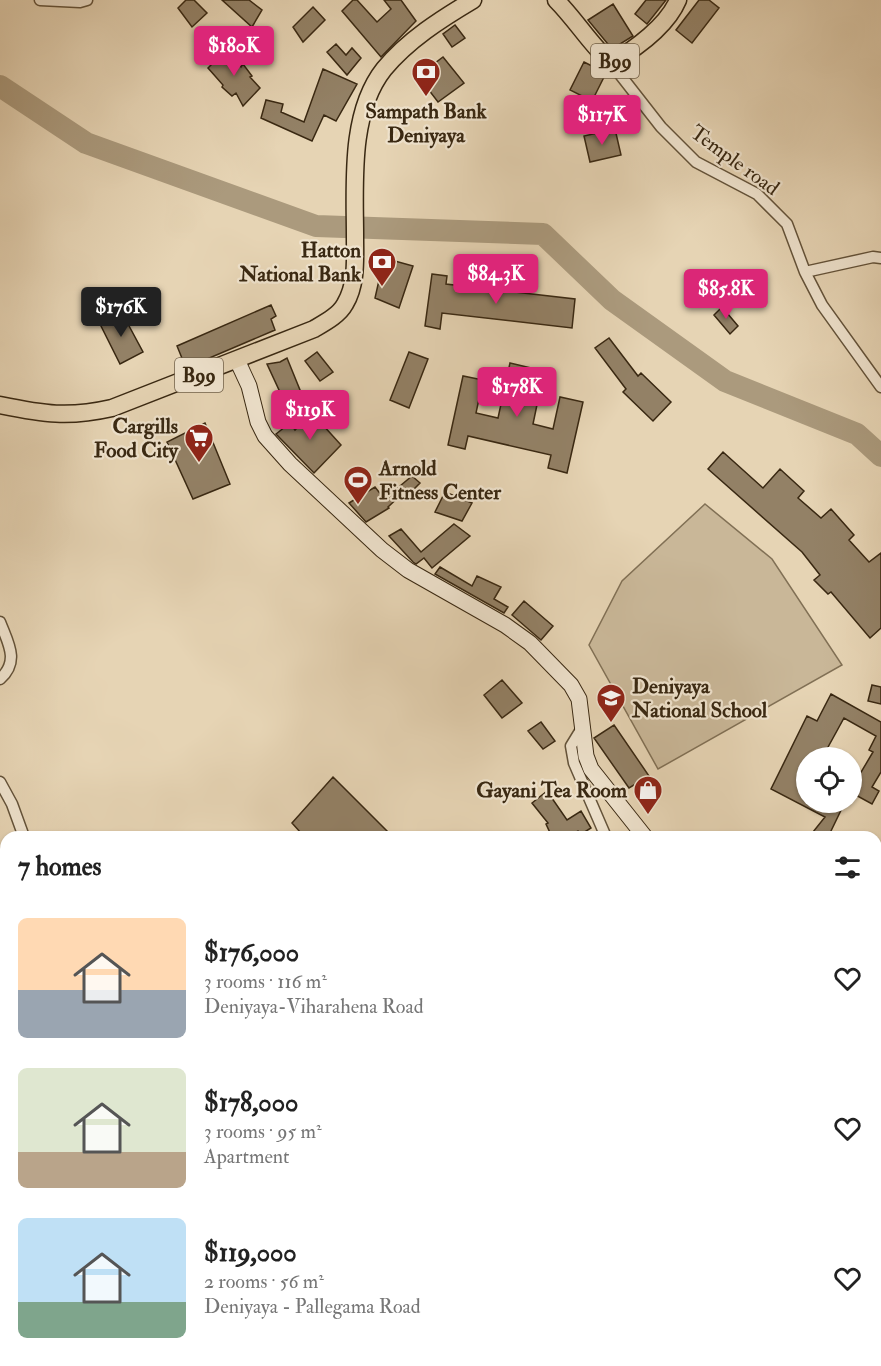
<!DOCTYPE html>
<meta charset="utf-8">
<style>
:root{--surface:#fff;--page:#f6f6f6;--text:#222;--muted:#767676;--accent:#db2777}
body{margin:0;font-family:"IM FELL Double Pica",serif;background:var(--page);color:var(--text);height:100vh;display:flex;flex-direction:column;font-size:22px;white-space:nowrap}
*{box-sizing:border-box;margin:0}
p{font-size:20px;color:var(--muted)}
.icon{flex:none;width:33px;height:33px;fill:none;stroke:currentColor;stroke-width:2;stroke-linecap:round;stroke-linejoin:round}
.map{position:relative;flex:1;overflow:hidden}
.sheet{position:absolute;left:0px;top:831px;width:882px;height:536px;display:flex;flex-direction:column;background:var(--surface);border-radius:18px 18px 0 0;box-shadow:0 2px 4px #0004}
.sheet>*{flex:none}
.tools{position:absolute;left:796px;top:747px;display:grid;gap:12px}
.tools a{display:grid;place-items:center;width:66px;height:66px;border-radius:50%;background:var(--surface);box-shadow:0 2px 4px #0004;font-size:30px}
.price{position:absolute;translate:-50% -51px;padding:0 14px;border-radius:6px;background:var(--accent);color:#fff;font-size:20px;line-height:39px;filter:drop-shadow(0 2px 3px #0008)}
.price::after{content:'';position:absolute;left:50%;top:36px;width:18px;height:14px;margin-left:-9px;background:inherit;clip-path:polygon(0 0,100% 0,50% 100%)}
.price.selected{background:#222;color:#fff}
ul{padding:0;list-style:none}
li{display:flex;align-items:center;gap:18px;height:150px;padding:0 18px}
li span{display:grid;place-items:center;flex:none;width:168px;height:120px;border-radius:9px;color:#555}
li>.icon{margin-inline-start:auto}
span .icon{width:72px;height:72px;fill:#fffc;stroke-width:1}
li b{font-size:26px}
h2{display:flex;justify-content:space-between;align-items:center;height:72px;padding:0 18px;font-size:26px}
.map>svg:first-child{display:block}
.green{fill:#c9b798;stroke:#817055;stroke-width:1.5}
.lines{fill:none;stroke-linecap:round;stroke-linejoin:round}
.river{stroke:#ab9a7d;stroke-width:22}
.building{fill:#938166;stroke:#392812;stroke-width:1.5}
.minor-casing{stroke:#64533a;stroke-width:13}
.secondary-casing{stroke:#392812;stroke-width:17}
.primary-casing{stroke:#392812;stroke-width:19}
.minor{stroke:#efe3ce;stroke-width:10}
.secondary{stroke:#efe3ce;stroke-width:15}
.primary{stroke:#e6d4b4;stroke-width:16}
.labels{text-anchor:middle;stroke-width:4.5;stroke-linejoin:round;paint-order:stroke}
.shield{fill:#efe3ce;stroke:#70604a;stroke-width:1.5}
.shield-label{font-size:20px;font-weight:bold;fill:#392812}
.poi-label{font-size:21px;font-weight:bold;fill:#392812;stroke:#efe3ce;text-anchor:end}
.street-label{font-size:21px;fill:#392812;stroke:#efe3ce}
</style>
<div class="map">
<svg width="881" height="1366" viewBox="0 0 881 1366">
<rect width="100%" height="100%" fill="#e6d4b4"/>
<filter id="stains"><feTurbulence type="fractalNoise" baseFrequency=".00333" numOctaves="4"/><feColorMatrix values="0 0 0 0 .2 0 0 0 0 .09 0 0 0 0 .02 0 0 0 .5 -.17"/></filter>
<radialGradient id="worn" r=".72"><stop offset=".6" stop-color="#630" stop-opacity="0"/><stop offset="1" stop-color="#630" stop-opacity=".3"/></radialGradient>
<path class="green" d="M 705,504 L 772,559 L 842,665 L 658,769 L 589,645 L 622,581 Z"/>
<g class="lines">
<path class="river" d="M 0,86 L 86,143 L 316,226 L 543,234 L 612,300 L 725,381 L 857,434 L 881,456"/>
</g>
<path class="building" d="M 186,0 L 194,0 L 207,13 L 192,27 L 178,8 Z
M 222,0 L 249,0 L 262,10 L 252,27 Z
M 353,0 L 357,0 L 377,22 L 391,9 L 384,0 L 401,0 L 416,21 L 381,57 L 342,11 Z
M 646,0 L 666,0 L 647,24 L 635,14 Z
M 699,0 L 709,0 L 719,8 L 692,43 L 676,30 Z
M 613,4 L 633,36 L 612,49 L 588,20 Z
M 313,7 L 325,20 L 303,42 L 293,27 Z
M 455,25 L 465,38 L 452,47 L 443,34 Z
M 336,44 L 346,55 L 352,48 L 361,58 L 347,75 L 327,52 Z
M 227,49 L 241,67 L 243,64 L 252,76 L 250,77 L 260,88 L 243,106 L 236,93 L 232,96 L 222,87 L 223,85 L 208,68 Z
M 443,57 L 464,83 L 438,102 L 418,76 Z
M 584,62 L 606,73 L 592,101 L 570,90 Z
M 323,69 L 357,84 L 336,121 L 324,115 L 312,141 L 261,118 L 266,100 L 283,104 L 281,112 L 304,122 Z
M 615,129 L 621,155 L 590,162 L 584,136 Z
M 384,258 L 413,266 L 399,308 L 375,298 Z
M 432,274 L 447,276 L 446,284 L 575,299 L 572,328 L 442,313 L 440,329 L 425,326 Z
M 271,305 L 276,316 L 271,319 L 275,330 L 186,368 L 177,346 Z
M 722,307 L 738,326 L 730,334 L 714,315 Z
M 121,311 L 143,352 L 120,364 L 100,324 Z
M 609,338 L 638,376 L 641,373 L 671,402 L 653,421 L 623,392 L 626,389 L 595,348 Z
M 317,352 L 333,372 L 320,381 L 305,361 Z
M 409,352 L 428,359 L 409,408 L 390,400 Z
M 287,358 L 300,390 L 292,394 L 295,402 L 286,405 L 267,364 L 280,362 Z
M 510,363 L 544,371 L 533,424 L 553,429 L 560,397 L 583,402 L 567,473 L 548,468 L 551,455 L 468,436 L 465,449 L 448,445 L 463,376 L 483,380 L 476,413 L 498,418 Z
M 314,410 L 324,422 L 322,424 L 341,445 L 314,473 L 276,434 L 290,423 L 295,430 Z
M 205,423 L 230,484 L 193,499 L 167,442 Z
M 723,452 L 763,488 L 780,469 L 804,491 L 798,498 L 821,518 L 831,509 L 854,535 L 849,540 L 869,562 L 881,553 L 881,628 L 870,638 L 831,592 L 828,594 L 814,580 L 820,575 L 802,552 L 708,469 Z
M 412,476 L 420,483 L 409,494 L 400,486 Z
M 396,486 L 403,493 L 388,507 L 389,508 L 366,522 L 349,503 L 375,487 L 382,496 Z
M 445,492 L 472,503 L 462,521 L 435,512 Z
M 454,524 L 470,536 L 432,568 L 424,558 L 416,564 L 413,562 L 389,536 L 401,529 L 421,552 Z
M 440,567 L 472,586 L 477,576 L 501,587 L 494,599 L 508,607 L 504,613 L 435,574 Z
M 524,601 L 553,626 L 541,640 L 512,615 Z
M 502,680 L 522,703 L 502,718 L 484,695 Z
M 872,685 L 881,687 L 881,704 L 868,701 Z
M 831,694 L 881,722 L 881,772 L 872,787 L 879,791 L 872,804 L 852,793 L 852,776 L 857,779 L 873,752 L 869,750 L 876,736 L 844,718 L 822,758 L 807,758 L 807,802 L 845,802 L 831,831 L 839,837 L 809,837 L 825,817 L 771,789 L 807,716 L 817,721 Z
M 541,722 L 555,741 L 543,749 L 528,731 Z
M 614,725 L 649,776 L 629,788 L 594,738 Z
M 333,777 L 393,837 L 298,837 L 301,833 L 292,823 Z
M 547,791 L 567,820 L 581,811 L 591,828 L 580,835 L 578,831 L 567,837 L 552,837 L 546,824 L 548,823 L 532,803 Z"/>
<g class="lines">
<g class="minor-casing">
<path id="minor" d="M 40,0 L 80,2 L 87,0
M 611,63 L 661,127 L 696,162 L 757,194 L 787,224 L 805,272 L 822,305 L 881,387
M 805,272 L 873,257 L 881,258
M 0,622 C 8,643 20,661 0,679
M 582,728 L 571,746 L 574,763 L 606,837
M 0,782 L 12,804 L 24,837
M 0,886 L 6,879
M 0,904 L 6,911
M 876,1104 L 881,1101
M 876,1351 L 881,1355
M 823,1360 L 826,1366
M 8,1366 L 29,1360"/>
</g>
<g class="secondary-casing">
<path id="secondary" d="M 237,360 L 249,386 L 258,422 L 265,436 L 290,464 L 382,550 L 408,570 L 505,625 L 530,643 L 571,685 L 579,699 L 586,756 L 591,769 L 645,837
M 876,1193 L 881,1200
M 881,1221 C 878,1235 873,1249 881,1261"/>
</g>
<g class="primary-casing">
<path id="primary" d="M 556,0 C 576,20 590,44 611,63 C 635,49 667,26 678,0
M 0,405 C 44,414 68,418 112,408 L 314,329 C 326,322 339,315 345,304 C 357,284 355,259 355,237 C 355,185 349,113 384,69 C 408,40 441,19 473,0"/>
</g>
<use href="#minor" class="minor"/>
<use href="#secondary" class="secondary"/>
<use href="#primary" class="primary"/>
</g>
<defs>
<g id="bank-pin" transform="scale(1.5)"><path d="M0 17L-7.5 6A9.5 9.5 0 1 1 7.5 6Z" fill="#8f2418" stroke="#efe3ce"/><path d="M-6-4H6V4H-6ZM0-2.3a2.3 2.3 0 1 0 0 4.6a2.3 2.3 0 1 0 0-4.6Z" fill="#fff"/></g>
<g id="supermarket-pin" transform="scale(1.5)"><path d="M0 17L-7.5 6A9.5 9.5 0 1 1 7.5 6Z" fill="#8f2418" stroke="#efe3ce"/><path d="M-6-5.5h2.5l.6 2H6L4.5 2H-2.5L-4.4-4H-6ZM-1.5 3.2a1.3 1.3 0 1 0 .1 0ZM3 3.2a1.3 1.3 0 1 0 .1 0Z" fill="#fff"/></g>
<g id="stadium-pin" transform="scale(1.5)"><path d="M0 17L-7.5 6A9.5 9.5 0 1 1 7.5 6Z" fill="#8f2418" stroke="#efe3ce"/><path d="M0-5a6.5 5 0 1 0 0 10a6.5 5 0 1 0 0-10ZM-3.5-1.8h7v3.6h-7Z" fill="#fff"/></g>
<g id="school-pin" transform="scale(1.5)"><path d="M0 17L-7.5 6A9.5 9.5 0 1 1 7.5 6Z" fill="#8f2418" stroke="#efe3ce"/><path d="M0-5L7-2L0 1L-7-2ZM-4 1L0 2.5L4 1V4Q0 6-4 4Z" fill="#fff"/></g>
<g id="shop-pin" transform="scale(1.5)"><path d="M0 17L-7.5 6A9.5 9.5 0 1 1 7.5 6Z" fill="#8f2418" stroke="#efe3ce"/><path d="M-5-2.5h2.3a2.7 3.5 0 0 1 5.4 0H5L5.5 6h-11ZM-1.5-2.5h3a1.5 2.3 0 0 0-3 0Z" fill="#fff"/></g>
</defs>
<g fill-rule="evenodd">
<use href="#bank-pin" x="426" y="72"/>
<use href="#bank-pin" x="382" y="262"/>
<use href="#supermarket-pin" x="199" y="438"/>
<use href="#stadium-pin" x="358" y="480"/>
<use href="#school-pin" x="611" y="698"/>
<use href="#shop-pin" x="648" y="790"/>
</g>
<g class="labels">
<g class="shield">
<rect x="591" y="44" width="48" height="34" rx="4.5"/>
<rect x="175" y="358" width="48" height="34" rx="4.5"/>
</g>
<g class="shield-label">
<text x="615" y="68">B99</text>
<text x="199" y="382">B99</text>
</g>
<g class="poi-label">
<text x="426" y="118" text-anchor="middle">Sampath Bank<tspan x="426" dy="24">Deniyaya</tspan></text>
<text x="361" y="257">Hatton<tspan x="361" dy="24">National Bank</tspan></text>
<text x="178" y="433">Cargills<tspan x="178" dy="24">Food City</tspan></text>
<text x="379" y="475" text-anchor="start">Arnold<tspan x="379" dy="24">Fitness Center</tspan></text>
<text x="632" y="693" text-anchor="start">Deniyaya<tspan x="632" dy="24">National School</tspan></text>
<text x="627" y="797">Gayani Tea Room</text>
</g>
<g class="street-label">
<text transform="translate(735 160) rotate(36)" y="7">Temple road</text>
</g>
</g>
<rect width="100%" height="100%" filter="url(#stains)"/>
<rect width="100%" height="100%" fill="url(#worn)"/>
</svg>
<div class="tools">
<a><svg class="icon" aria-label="locate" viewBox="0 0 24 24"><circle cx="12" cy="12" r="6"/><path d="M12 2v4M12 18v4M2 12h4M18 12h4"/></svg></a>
</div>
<b class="price" style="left:234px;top:77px">$180K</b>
<b class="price" style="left:602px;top:146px">$117K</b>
<b class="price" style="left:496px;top:305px">$84.3K</b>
<b class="price" style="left:726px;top:320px">$85.8K</b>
<b class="price selected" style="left:121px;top:338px">$176K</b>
<b class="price" style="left:517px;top:418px">$178K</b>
<b class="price" style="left:310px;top:441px">$119K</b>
<section class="sheet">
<h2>7 homes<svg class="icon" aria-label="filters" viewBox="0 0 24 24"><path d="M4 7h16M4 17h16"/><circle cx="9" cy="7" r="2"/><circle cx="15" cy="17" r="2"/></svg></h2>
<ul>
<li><span style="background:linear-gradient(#ffd9b3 60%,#9aa5b1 0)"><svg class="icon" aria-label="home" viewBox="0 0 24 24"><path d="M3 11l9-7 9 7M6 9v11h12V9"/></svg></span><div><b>$176,000</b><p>3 rooms · 116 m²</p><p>Deniyaya-Viharahena Road</p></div><svg class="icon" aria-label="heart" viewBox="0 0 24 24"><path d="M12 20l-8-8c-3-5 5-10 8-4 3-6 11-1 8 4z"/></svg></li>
<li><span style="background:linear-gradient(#dfe7d0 70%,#b9a48a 0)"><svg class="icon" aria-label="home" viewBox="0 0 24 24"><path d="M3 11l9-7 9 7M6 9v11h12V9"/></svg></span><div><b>$178,000</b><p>3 rooms · 95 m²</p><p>Apartment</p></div><svg class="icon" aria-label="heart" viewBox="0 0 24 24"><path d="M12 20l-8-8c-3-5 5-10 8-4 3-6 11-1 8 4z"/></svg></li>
<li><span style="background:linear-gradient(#bfe0f5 70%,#7fa58c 0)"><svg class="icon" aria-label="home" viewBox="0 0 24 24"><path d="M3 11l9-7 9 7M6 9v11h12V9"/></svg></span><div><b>$119,000</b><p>2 rooms · 56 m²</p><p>Deniyaya - Pallegama Road</p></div><svg class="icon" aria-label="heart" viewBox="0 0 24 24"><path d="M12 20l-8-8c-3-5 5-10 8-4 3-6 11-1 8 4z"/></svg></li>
</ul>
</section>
</div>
